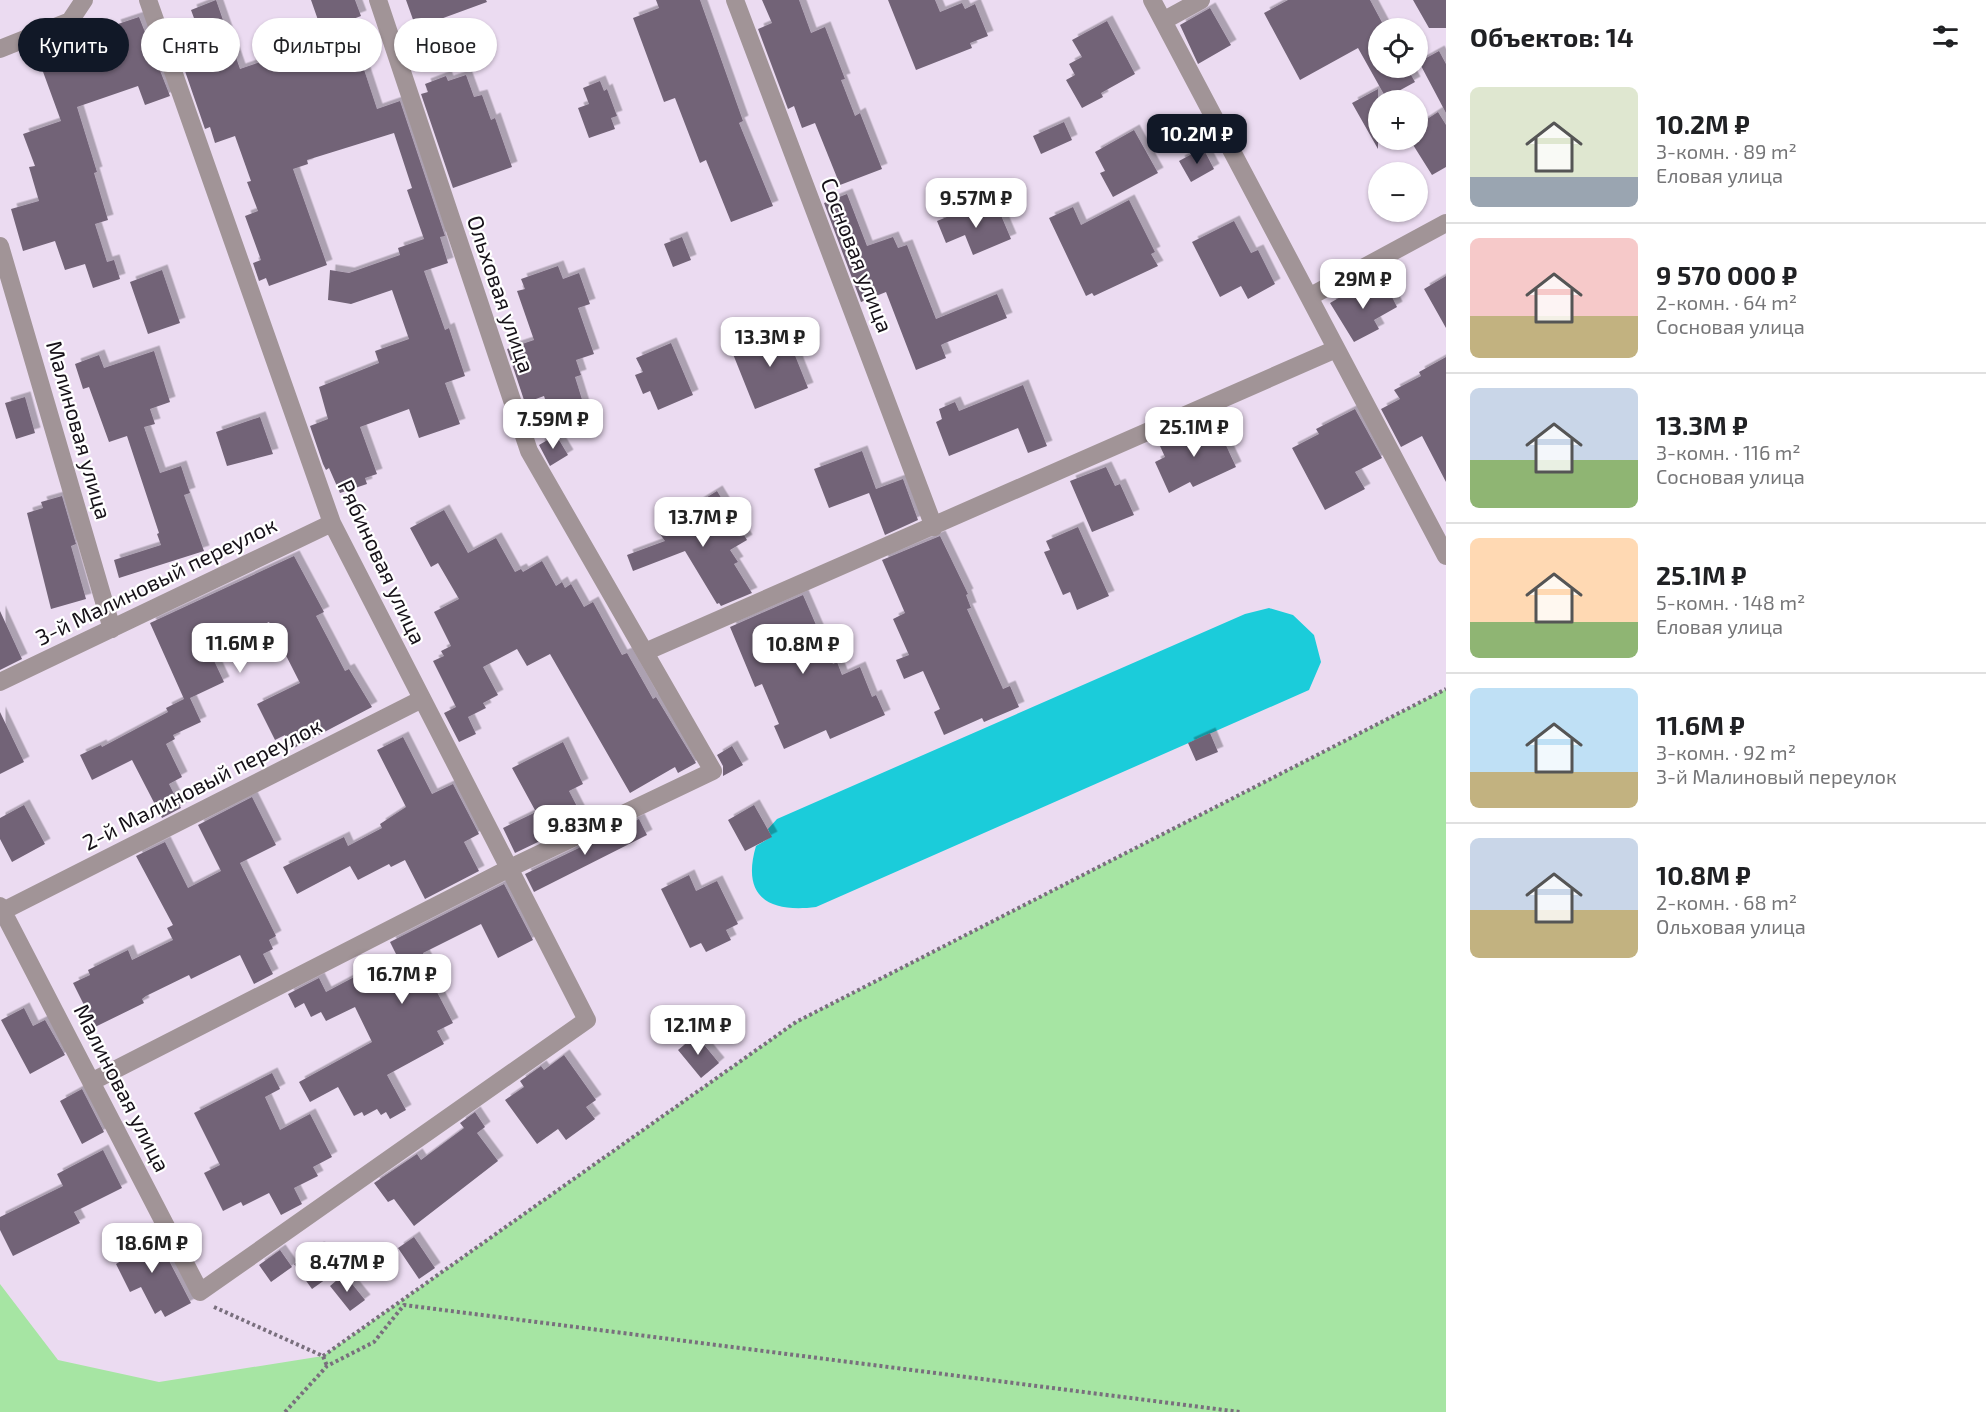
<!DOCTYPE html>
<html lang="ru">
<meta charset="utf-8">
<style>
:root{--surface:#fff;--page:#f2f2f2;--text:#202124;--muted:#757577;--line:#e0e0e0;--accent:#111827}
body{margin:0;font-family:"Exo 2",sans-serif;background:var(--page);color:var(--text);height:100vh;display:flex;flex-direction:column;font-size:22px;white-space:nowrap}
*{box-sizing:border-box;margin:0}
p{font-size:20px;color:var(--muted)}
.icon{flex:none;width:33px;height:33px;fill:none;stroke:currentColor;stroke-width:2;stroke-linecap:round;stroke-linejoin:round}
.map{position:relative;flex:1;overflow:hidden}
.side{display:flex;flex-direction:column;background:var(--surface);width:540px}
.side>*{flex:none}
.hud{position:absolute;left:18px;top:18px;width:570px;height:54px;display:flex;gap:12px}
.fabs{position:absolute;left:1368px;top:18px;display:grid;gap:12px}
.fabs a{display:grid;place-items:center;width:60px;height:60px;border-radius:50%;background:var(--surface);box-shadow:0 2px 4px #0004;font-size:30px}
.price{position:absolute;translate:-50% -51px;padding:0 14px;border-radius:12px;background:#fff;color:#222;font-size:20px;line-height:39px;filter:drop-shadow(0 2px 3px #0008)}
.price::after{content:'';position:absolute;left:50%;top:36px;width:18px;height:14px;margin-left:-9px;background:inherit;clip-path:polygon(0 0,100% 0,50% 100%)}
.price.selected{background:var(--accent);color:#fff}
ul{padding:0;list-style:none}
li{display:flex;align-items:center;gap:18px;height:150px;padding:0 24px}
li+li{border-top:2px solid var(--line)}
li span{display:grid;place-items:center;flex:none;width:168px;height:120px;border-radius:9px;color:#555}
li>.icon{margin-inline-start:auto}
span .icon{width:72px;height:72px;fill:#fffc;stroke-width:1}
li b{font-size:26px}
h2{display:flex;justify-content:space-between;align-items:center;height:72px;padding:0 24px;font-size:26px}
.tag{padding:0 21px;border-radius:27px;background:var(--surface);box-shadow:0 2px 4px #0004;font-size:21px;line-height:54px}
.tag.selected{background:var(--accent);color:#fff}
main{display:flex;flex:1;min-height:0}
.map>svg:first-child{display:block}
.green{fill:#a6e5a3}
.water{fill:#1bccda}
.building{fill:#726477;filter:url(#shadow)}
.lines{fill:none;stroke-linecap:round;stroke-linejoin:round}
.path{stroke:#796f7d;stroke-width:4;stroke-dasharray:3 3;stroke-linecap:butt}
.minor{stroke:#a19497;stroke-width:18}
.labels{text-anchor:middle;stroke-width:4.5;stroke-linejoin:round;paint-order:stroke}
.street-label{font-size:22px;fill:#161118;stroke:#fff}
</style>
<main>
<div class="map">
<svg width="1446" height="1412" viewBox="0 0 1446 1412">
<defs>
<filter id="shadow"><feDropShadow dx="5.5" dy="-5.5" stdDeviation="0" flood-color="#0004"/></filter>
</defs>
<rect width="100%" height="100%" fill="#ebdbf1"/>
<path class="green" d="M 1446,689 L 1446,1412 L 0,1412 L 0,1284 L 58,1360 L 159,1382 L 323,1356 L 796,1022 Z"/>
<path class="water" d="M 1269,608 L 1293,615 L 1314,635 L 1321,662 L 1309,690 L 816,907 C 769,913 741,897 756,846 L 771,837 L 768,829 L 777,819 L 1245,614 Z"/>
<path class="building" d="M 216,0 L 240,69 L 325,40 L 311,0 L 355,0 L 361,16 L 348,21 L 377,109 L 400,101 L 445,236 L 440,237 L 448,263 L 424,271 L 445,330 L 449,328 L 465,376 L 445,383 L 460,424 L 419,438 L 409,409 L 360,427 L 377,474 L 365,478 L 367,484 L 340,493 L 329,468 L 326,470 L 323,464 L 310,426 L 328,419 L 319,387 L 379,363 L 375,351 L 409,339 L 392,290 L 351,304 L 328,300 L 330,270 L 349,273 L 400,255 L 398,248 L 424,239 L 407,190 L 412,188 L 394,133 L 307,160 L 308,164 L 293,169 L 327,265 L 269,286 L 266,278 L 259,281 L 253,263 L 261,260 L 245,216 L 258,211 L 247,182 L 251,181 L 235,136 L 215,143 L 210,127 L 205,129 L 177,48 L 197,41 L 194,31 L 198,29 L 191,10 Z
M 406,0 L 486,0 L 487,2 L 416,28 Z
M 656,0 L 700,0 L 743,121 L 739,123 L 773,206 L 731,222 L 706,160 L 700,163 L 675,98 L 664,102 L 633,18 L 659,8 Z
M 762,0 L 799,0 L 811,33 L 825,27 L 845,79 L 841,80 L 855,116 L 860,113 L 882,169 L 840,185 L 815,123 L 802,128 L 794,106 L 788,109 L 758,29 L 772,23 Z
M 888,0 L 935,0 L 940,12 L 962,3 L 965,9 L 975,4 L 988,36 L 970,43 L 972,48 L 916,70 Z
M 1288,0 L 1370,0 L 1385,28 L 1378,28 L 1378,68 L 1407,68 L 1415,82 L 1386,98 L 1358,48 L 1300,80 L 1264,13 Z
M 1413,0 L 1446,0 L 1446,28 L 1429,28 Z
M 1210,8 L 1231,45 L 1198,64 L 1180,25 Z
M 139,17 L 170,96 L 145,105 L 138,86 L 77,107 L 97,172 L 94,173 L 108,220 L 95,224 L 107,262 L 114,260 L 120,279 L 93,288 L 85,264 L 65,270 L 55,241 L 23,251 L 11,209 L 39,201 L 29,167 L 35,166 L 23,134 L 61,121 L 42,69 L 60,63 L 58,58 L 119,35 L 115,25 Z
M 1107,21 L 1135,74 L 1101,93 L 1103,97 L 1082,108 L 1066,80 L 1075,75 L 1069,64 L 1082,57 L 1072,40 Z
M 1439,51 L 1446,64 L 1446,113 L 1419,62 Z
M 466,75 L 474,97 L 482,95 L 491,120 L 495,118 L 512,167 L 453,188 L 421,94 L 428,92 L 425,84 L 446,76 L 448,81 Z
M 600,81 L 604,91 L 607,89 L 617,116 L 611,118 L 615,129 L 589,138 L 578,108 L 589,104 L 583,88 Z
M 1378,89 L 1378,149 L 1352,103 Z
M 1438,112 L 1446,125 L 1446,167 L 1432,175 L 1410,140 L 1418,140 L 1418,125 Z
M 1064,122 L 1072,140 L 1041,154 L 1033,136 Z
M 1134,130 L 1158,173 L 1113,197 L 1100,173 L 1105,171 L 1095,152 Z
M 1203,148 L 1214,169 L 1191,182 L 1179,161 Z
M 847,194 L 867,246 L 893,237 L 898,248 L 907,245 L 936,319 L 997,294 L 1007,318 L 945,343 L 941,345 L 946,358 L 916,370 L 886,292 L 861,302 L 824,203 Z
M 1129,200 L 1155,252 L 1151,254 L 1158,266 L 1094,296 L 1092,293 L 1086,296 L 1049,218 L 1073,207 L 1081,225 Z
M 997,206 L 1011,239 L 973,255 L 965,235 L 946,243 L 937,221 L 969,208 L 972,216 Z
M 1234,221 L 1251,253 L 1258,250 L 1275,284 L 1248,299 L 1241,286 L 1220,297 L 1192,242 Z
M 682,237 L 691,260 L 673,267 L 664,244 Z
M 558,266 L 563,279 L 579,273 L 590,304 L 578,308 L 594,354 L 576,360 L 581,375 L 575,377 L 584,406 L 551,417 L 544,396 L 525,403 L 507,349 L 534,340 L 517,291 L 525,289 L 521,279 Z
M 162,270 L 180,323 L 148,334 L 130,282 Z
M 1446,276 L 1446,328 L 1424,289 Z
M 1361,285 L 1366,296 L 1386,285 L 1397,307 L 1374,320 L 1379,329 L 1354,342 L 1330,303 Z
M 784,328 L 808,388 L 755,409 L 731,349 Z
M 671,343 L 693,395 L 658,410 L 650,391 L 643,394 L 635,375 L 643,372 L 636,358 Z
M 154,351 L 170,402 L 150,409 L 155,424 L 144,427 L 160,473 L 181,466 L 190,493 L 184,495 L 204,551 L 119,578 L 114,560 L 161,545 L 157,534 L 159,533 L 127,436 L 109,442 L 89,387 L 83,389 L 75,364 L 99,355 L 104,368 Z
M 1446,357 L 1446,482 L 1422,436 L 1401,447 L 1381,409 L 1400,399 L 1394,390 L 1421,376 L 1419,372 Z
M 1023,385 L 1047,446 L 1028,453 L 1018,428 L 949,456 L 936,422 L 942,419 L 939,409 L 955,402 L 959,411 Z
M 25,397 L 35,433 L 16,439 L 5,403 Z
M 1355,409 L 1382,458 L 1355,472 L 1365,489 L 1325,510 L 1292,448 L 1319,434 L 1316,429 Z
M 260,417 L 273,454 L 227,466 L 216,432 Z
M 1207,423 L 1210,429 L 1217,426 L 1236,467 L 1193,487 L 1190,482 L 1169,493 L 1155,462 L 1165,457 L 1160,446 Z
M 556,435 L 568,455 L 550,466 L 539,445 Z
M 862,451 L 876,489 L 903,479 L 918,520 L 885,535 L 869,493 L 829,508 L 814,469 Z
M 1106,467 L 1115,486 L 1120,484 L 1134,515 L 1092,532 L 1070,481 Z
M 717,491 L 747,540 L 730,550 L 738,562 L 734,564 L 752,593 L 721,606 L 719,603 L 717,604 L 685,551 L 633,571 L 627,555 L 665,541 L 660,534 L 669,529 L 665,523 Z
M 62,496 L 76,544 L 71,546 L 86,599 L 51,609 L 27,513 L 43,508 L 41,502 Z
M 444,510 L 468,553 L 496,538 L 515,572 L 521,569 L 523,572 L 542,561 L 556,586 L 562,582 L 565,588 L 571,584 L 584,607 L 593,602 L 622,655 L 627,653 L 653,699 L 656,697 L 696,763 L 678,773 L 675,767 L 630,793 L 550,654 L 527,666 L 517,649 L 483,667 L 498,695 L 483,703 L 486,708 L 468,717 L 476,734 L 459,742 L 444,713 L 456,707 L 433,661 L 444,656 L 441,651 L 451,646 L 434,612 L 459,599 L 438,563 L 431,567 L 410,528 Z
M 1078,527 L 1109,596 L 1077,610 L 1070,592 L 1063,595 L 1044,552 L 1050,550 L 1046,541 Z
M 940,536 L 968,594 L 966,595 L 971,608 L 967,609 L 1003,689 L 1010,686 L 1019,707 L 984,722 L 982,718 L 944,735 L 934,712 L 940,709 L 923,671 L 904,679 L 896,660 L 909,655 L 893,619 L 905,613 L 882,560 Z
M 294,556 L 324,612 L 316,616 L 345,671 L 349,669 L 372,707 L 292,749 L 285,735 L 275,740 L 257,704 L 300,683 L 269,622 L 209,650 L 224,682 L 190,698 L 201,722 L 173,735 L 175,739 L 166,744 L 182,777 L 169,784 L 181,808 L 162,818 L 132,760 L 92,780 L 80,755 L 101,745 L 102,747 L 168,712 L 166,708 L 184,699 L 150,623 Z
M 803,595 L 833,664 L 837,662 L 842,675 L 860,667 L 872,697 L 876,695 L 885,715 L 830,739 L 826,730 L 784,749 L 774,726 L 779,724 L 762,684 L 755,687 L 730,627 Z
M 0,611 L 22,659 L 0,670 Z
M 0,712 L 24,762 L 0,774 Z
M 1210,733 L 1218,752 L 1196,761 L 1188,743 Z
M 403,737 L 432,794 L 453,784 L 479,834 L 464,842 L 479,871 L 425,899 L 405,860 L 391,867 L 389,864 L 358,880 L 350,866 L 297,894 L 283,867 L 344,837 L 348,846 L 382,828 L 380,824 L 406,807 L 377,750 Z
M 563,742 L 583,784 L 569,791 L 584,820 L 515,853 L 503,828 L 536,812 L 512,768 Z
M 732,746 L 743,765 L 723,776 L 723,766 L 717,755 Z
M 252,797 L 276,845 L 240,863 L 276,936 L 269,940 L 273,949 L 263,954 L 273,974 L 254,984 L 240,955 L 191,979 L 189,975 L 146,996 L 142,999 L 144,1003 L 95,1027 L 73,983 L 90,975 L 88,970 L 128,950 L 132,960 L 173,940 L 167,928 L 173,925 L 136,856 L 165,842 L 188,888 L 221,871 L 198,825 Z
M 24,805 L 45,844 L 12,862 L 0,839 L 0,818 Z
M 754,805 L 772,837 L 745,851 L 728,820 Z
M 639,819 L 647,835 L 534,892 L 525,874 Z
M 689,875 L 696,891 L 717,881 L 738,924 L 726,930 L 731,940 L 706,952 L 701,943 L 690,948 L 661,889 Z
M 504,884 L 533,940 L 498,958 L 481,924 L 423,953 L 429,964 L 424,967 L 453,1023 L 437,1031 L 444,1044 L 387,1075 L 406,1110 L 390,1119 L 386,1112 L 381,1115 L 377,1109 L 364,1116 L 362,1112 L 354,1116 L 338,1087 L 310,1102 L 299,1082 L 372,1042 L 355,1007 L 326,1021 L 321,1012 L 311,1017 L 304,1003 L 295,1008 L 288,994 L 319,978 L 326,992 L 358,975 L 361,979 L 399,960 L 390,942 Z
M 24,1008 L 33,1026 L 45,1020 L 65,1055 L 30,1074 L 1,1020 Z
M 696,1035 L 719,1063 L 701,1078 L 678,1050 Z
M 564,1055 L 596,1100 L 586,1107 L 595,1119 L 566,1140 L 558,1129 L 537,1144 L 505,1100 L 524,1087 L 520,1081 L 541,1066 L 544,1070 Z
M 272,1073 L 280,1089 L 265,1097 L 280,1130 L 310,1114 L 332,1157 L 313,1167 L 318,1176 L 294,1188 L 302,1204 L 281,1215 L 269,1193 L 243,1206 L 241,1202 L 223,1211 L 204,1173 L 220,1165 L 194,1113 Z
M 82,1089 L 104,1132 L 82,1144 L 60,1101 Z
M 475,1112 L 485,1127 L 477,1133 L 498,1161 L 414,1226 L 394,1199 L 388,1202 L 374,1183 L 417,1154 L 421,1160 L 464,1128 L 460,1123 Z
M 103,1150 L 122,1188 L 74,1212 L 80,1223 L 13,1256 L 0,1230 L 0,1217 L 63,1186 L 57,1174 Z
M 153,1230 L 191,1303 L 165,1317 L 161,1310 L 155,1314 L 141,1287 L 130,1292 L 116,1264 L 121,1261 L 115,1250 Z
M 414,1237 L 435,1268 L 419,1279 L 398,1248 Z
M 319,1247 L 336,1272 L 312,1289 L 294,1264 Z
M 280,1250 L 292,1267 L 271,1282 L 259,1265 Z
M 344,1274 L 365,1300 L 350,1311 L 330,1286 Z"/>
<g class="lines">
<path class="path" d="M 214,1307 L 323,1356 L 327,1366
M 323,1356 L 796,1022 L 1446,689
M 285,1412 L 327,1366 L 374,1342 L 404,1305 L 1240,1412"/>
<path class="minor" d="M 735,0 L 934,527
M 1152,0 L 1446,556
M 1163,21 L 1201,0
M 0,49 L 70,21 L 84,0
M 0,246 L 112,629
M 1309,297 L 1446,223
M 645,652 L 1336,349
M 0,682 L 332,523
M 0,906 L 200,1292 L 587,1020 L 332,523 L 148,0
M 3,911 L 422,699
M 91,1082 L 510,868 L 713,771 L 529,451 L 378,0"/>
</g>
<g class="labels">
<g class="street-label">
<text transform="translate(857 255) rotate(69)" y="8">Сосновая улица</text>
<text transform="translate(501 294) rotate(71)" y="8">Ольховая улица</text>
<text transform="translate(79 430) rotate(74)" y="8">Малиновая улица</text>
<text transform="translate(382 562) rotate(65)" y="8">Рябиновая улица</text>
<text transform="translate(156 581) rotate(-26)" y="8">3-й Малиновый переулок</text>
<text transform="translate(202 784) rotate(-27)" y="8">2-й Малиновый переулок</text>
<text transform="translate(122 1088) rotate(63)" y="8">Малиновая улица</text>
</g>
</g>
</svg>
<div class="fabs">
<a><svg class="icon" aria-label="locate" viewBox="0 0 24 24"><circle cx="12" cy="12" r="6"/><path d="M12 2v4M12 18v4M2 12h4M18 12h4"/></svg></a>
<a>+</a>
<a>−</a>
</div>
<b class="price selected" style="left:1197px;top:165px">10.2M ₽</b>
<b class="price" style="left:976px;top:229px">9.57M ₽</b>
<b class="price" style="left:1363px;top:310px">29M ₽</b>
<b class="price" style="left:770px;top:368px">13.3M ₽</b>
<b class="price" style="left:553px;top:450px">7.59M ₽</b>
<b class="price" style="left:1194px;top:458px">25.1M ₽</b>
<b class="price" style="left:703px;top:548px">13.7M ₽</b>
<b class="price" style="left:240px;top:674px">11.6M ₽</b>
<b class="price" style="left:803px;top:675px">10.8M ₽</b>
<b class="price" style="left:585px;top:856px">9.83M ₽</b>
<b class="price" style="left:402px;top:1005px">16.7M ₽</b>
<b class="price" style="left:698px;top:1056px">12.1M ₽</b>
<b class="price" style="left:152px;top:1274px">18.6M ₽</b>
<b class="price" style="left:347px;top:1293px">8.47M ₽</b>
<div class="hud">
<a class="tag selected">Купить</a>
<a class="tag">Снять</a>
<a class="tag">Фильтры</a>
<a class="tag">Новое</a>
</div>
</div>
<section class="side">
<h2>Объектов: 14<svg class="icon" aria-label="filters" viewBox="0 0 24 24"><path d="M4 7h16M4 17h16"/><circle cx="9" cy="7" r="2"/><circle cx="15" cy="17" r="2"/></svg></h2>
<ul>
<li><span style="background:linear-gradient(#dfe7d0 75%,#9aa5b1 0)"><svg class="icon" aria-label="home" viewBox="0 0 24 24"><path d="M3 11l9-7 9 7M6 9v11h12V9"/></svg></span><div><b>10.2M ₽</b><p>3-комн. · 89 m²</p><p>Еловая улица</p></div></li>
<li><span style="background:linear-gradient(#f6c9c9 65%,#c2b280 0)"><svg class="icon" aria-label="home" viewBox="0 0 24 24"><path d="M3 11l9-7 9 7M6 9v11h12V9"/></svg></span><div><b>9 570 000 ₽</b><p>2-комн. · 64 m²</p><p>Сосновая улица</p></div></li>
<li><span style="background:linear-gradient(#c9d6e8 60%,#8fb573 0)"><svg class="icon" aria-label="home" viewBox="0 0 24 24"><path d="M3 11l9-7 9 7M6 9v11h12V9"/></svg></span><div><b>13.3M ₽</b><p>3-комн. · 116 m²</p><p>Сосновая улица</p></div></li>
<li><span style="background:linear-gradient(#ffd9b3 70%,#8fb573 0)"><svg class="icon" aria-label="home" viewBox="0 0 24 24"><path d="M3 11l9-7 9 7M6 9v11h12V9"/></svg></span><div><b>25.1M ₽</b><p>5-комн. · 148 m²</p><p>Еловая улица</p></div></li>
<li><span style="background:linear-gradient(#bfe0f5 70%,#c2b280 0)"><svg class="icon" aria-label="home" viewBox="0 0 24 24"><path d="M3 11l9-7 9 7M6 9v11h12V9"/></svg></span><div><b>11.6M ₽</b><p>3-комн. · 92 m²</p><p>3-й Малиновый переулок</p></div></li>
<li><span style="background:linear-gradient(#c9d6e8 60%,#c2b280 0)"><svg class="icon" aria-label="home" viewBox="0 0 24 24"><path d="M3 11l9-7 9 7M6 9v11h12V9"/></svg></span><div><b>10.8M ₽</b><p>2-комн. · 68 m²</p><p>Ольховая улица</p></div></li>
</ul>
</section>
</main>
